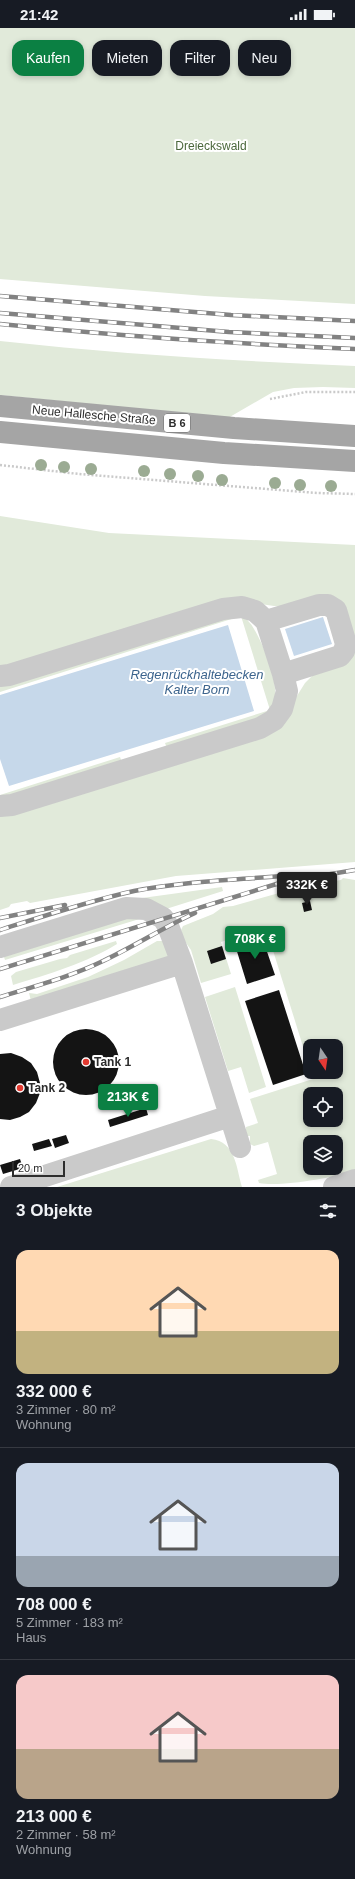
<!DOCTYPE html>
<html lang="de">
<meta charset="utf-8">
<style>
:root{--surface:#171b24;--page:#242831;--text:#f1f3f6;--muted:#9ea1a6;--line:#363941;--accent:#0b8043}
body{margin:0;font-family:Arial,sans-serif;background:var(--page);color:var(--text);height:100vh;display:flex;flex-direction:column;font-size:15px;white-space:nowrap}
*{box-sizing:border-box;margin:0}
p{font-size:13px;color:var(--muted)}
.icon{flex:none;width:22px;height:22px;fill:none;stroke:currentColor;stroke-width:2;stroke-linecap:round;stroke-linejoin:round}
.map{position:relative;height:1159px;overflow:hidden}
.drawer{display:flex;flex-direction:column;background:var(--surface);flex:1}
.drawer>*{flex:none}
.guide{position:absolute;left:12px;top:12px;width:331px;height:36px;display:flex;gap:8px}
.needle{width:26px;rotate:167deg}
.fabs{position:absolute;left:303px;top:1011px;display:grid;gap:8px}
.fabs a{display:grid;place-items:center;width:40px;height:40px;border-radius:8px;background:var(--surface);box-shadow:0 2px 6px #0003;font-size:20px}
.scale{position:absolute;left:12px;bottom:10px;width:53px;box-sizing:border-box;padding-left:4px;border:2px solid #2d2d2d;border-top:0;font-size:11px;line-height:14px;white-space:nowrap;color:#2d2d2d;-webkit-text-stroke:3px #fff;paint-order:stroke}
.price{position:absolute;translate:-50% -34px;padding:0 9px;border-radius:4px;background:var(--accent);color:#fff;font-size:13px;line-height:26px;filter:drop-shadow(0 1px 2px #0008)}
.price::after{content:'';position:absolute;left:50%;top:24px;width:12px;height:9px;margin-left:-6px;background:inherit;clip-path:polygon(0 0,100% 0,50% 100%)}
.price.on{background:#222;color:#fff}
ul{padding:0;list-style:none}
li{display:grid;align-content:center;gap:8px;height:212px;padding:0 16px}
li+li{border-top:1px solid var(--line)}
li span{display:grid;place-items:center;height:124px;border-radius:12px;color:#555}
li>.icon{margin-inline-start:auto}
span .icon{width:72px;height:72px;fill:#fffc;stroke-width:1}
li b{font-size:17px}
h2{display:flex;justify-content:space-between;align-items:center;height:48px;padding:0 16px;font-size:17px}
.pill{padding:0 14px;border-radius:12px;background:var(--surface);box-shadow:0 2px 6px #0003;font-size:14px;line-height:36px}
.pill.on{background:var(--accent);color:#fff}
.status{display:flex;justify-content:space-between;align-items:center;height:28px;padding:0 20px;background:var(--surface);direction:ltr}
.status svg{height:11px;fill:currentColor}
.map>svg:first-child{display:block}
.green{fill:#e1eada;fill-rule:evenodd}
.water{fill:#c6d8ea}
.building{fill:#141414}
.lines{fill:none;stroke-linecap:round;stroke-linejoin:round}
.path{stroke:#cacaca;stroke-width:2.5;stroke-dasharray:2 2;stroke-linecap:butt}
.minor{stroke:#cacaca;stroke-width:22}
.major{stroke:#a5a5a5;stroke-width:22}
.rail-casing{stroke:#828282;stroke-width:4.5}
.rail{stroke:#fff;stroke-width:3;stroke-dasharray:9;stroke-linecap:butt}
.tree{fill:#9bab93}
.poi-dot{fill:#e23930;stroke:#fff;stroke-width:1.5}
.labels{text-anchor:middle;stroke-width:4;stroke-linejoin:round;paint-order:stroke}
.shield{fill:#fff;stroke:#6c6c6c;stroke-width:1}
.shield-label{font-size:11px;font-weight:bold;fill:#2d2d2d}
.park-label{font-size:12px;fill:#4a673b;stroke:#fff}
.street-label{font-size:12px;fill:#2d2d2d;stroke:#fff}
.poi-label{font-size:12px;font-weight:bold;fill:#2d2d2d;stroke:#fff;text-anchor:start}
.water-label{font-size:13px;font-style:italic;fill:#3c648d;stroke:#fff}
</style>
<div class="status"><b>21:42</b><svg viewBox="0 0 49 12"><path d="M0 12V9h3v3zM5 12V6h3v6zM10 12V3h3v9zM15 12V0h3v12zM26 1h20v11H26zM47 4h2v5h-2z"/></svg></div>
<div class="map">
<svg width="355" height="1159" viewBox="0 0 355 1159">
<rect width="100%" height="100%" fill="#fff"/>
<path class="green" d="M 0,0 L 355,0 L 355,276 L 205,268 L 0,251 Z
M 0,313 C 118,326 237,333 355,338 L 355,360 L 323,359 L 294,360 L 273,364 L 228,390 L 0,367 Z
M 0,488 L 109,505 L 355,517 L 355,834 L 176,848 L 30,875 L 27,873 L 11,876 L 9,879 L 0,882 L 0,784 L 263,705 L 295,671 L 305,655 L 316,644 L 342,636 L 343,580 L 274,578 L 242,573 L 0,641 Z
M 230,585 L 242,586 C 246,591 251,595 254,601 C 265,619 283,663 272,683 C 269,688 263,691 258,694 L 168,723 L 165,715 L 270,682 L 241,588 L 0,664 L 0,654 L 218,587 Z
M 120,729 L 123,737 L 0,771 L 0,767 Z
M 343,850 L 355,852 L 355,1143 C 331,1150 281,1159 259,1155 L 258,1152 L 277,1146 L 268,1114 L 254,1118 L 250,1116 L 250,1108 L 246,1108 L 246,1099 L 258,1095 L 250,1071 L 313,1051 L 311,1044 L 336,1044 L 336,1018 L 310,1018 L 310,1041 L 266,900 L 221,914 L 231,946 L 201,955 L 191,922 L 179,905 L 182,904 L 181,902 L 183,898 L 213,886 L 223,879 L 233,878 L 297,860 L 302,863 L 316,859 L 320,855 L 341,852 ZM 310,1066 L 336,1066 L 336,1092 L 310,1092 ZM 310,1114 L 336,1114 L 336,1140 L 310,1140 Z
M 222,859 L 223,863 L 166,881 L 135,871 Z
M 146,889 L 5,932 L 3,926 L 116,890 Z
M 116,913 L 117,916 C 89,934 46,947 13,957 L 11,948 L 16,944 L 60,931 L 67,930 L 70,927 Z
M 157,913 L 166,913 L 171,916 L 167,931 L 31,973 L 29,965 L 37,966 L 88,949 L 124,932 Z
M 235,959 L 266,1059 L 249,1065 L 241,1039 L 228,1043 L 205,969 Z
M 211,1111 C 236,1114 236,1139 242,1159 L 57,1159 Z"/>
<path class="water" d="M 323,589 L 332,616 L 294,628 L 285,601 Z
M 228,597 L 254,683 L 9,758 L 0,731 L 0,667 Z"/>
<path class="building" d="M 310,873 L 312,882 L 304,884 L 302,875 Z
M 262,909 L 275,947 L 247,956 L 235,917 Z
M 222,918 L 226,931 L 211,936 L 207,923 Z
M 279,962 L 306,1046 L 273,1057 L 245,973 Z
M53 1034a33 33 0 1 1 66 0a33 33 0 1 1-66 0Z
M 11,1025 L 22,1029 L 31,1035 L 37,1044 L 40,1055 L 40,1065 L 36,1075 L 29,1084 L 20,1089 L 10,1092 L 0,1091 L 0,1026 Z
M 146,1080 L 148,1087 L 110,1099 L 108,1092 Z
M 66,1107 L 69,1115 L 55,1120 L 52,1111 Z
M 49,1111 L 52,1118 L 34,1123 L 32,1116 Z
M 20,1131 L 23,1140 L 3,1146 L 0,1137 Z"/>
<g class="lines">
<path class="path" d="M 270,371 L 306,364 L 355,364
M 0,437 L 79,446 L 317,465 L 355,466"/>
<path class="minor" d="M 266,593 L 319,577 L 328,577 L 336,582 L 346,616 L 344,623 L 340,628 L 283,646
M 0,648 L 9,647 L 223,581 L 242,579 L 255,583 L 266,593 L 283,646 L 287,663 L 282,681 L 274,692 L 260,700 L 12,777 L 0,778
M 0,919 L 126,880 L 146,881 L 163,890 L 168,898 L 182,935 L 240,1119
M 0,992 L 182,935
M 11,1159 L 230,1088
M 334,1159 L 355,1152"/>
<path class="major" d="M 0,378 L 234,400 L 355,408
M 0,404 L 224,425 L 355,433"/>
<g class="rail-casing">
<path id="rail" d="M 0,268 L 231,287 L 355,293
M 0,285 L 229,304 L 355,310
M 0,296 C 118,308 236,316 355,321
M 0,890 L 65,877
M 0,902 C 44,888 89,873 134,863 C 186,853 239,852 292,847
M 0,941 L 283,854 L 355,842
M 0,969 C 35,958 70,949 103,933 C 135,918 164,899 195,885"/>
</g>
<use href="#rail" class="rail"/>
</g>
<g class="tree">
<circle cx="41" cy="437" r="6"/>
<circle cx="64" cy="439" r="6"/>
<circle cx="91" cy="441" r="6"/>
<circle cx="144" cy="443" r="6"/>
<circle cx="170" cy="446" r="6"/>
<circle cx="198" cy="448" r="6"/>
<circle cx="222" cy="452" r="6"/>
<circle cx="275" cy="455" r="6"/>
<circle cx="300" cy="457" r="6"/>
<circle cx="331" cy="458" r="6"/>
</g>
<g class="poi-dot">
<circle cx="86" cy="1034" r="4"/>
<circle cx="20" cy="1060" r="4"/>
</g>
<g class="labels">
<rect class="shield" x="164" y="386" width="26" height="18" rx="3"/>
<g class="shield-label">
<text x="177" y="399">B 6</text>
</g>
<g class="park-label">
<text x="211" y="122">Dreieckswald</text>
</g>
<g class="street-label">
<text transform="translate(94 387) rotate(5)" y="4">Neue Hallesche Straße</text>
</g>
<g class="poi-label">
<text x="94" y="1038">Tank 1</text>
<text x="28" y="1064">Tank 2</text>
</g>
<g class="water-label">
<text x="197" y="651">Regenrückhaltebecken<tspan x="197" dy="15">Kalter Born</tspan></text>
</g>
</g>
</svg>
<div class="fabs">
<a><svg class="needle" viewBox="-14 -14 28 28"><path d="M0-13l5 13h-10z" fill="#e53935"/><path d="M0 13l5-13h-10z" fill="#9ea1a6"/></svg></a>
<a><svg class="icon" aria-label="locate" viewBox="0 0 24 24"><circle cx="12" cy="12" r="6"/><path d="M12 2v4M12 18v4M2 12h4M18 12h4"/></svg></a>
<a><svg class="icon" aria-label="layers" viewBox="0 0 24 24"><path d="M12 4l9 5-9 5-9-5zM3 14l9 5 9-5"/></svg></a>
</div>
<div class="scale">20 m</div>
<b class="price on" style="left:307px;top:878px">332K €</b>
<b class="price" style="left:255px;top:932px">708K €</b>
<b class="price" style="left:128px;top:1090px">213K €</b>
<div class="guide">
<a class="pill on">Kaufen</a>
<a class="pill">Mieten</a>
<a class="pill">Filter</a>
<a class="pill">Neu</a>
</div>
</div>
<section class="drawer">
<h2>3 Objekte<svg class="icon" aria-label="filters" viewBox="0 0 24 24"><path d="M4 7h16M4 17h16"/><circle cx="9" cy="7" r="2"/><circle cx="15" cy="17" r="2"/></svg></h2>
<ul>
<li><span style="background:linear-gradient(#ffd9b3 65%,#c2b280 0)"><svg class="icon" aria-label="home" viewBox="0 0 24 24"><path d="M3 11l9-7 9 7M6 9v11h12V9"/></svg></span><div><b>332 000 €</b><p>3 Zimmer · 80 m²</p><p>Wohnung</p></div></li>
<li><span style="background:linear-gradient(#c9d6e8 75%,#9aa5b1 0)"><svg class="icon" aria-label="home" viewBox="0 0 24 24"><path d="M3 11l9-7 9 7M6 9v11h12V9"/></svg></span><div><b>708 000 €</b><p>5 Zimmer · 183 m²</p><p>Haus</p></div></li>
<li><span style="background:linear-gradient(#f6c9c9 60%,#b9a48a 0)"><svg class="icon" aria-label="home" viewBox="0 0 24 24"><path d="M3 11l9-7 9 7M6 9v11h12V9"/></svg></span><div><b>213 000 €</b><p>2 Zimmer · 58 m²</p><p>Wohnung</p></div></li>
</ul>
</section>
